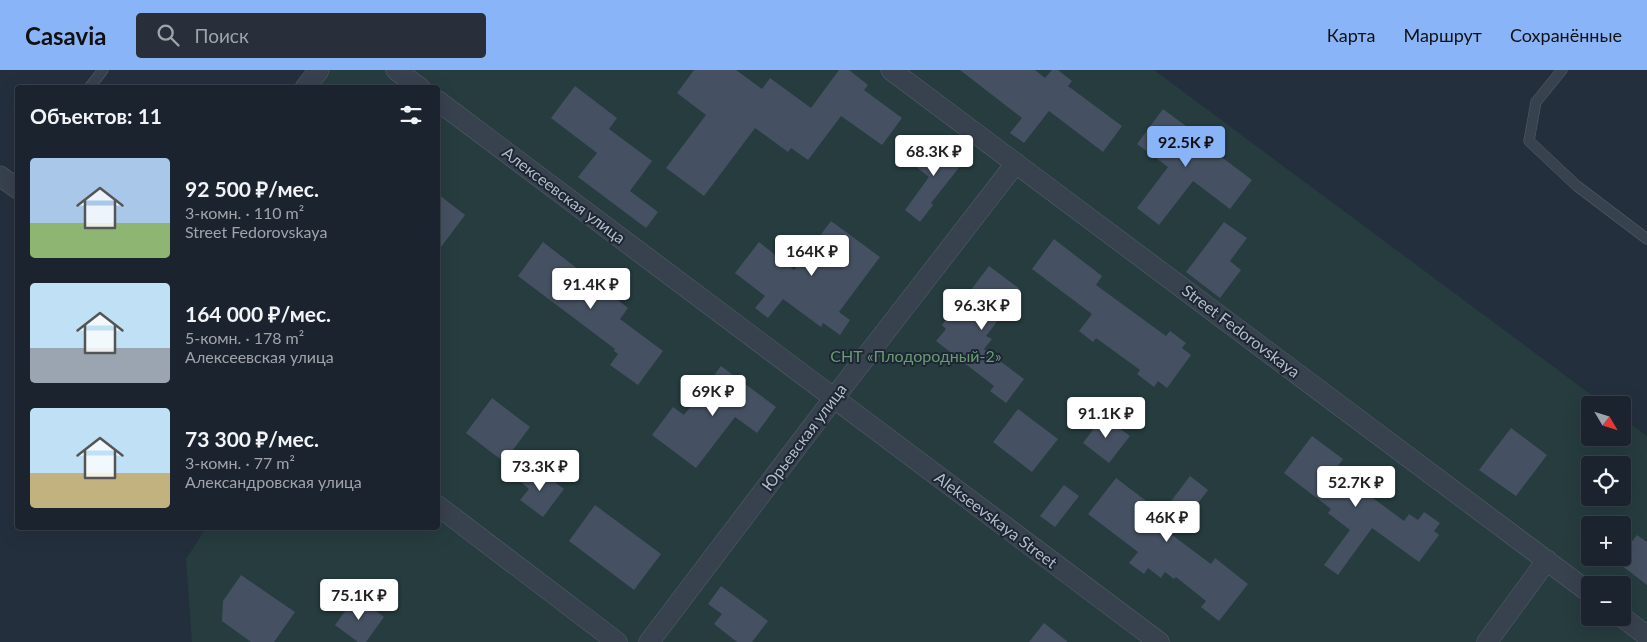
<!DOCTYPE html>
<html lang="ru">
<meta charset="utf-8">
<style>
:root{--surface:#1b232e;--page:#282f3a;--text:#f1f3f6;--muted:#a0a4aa;--line:#39404a;--accent:#8ab4f8}
body{margin:0;font-family:Lato,sans-serif;background:var(--page);color:var(--text);height:100vh;display:flex;flex-direction:column;font-size:19px;white-space:nowrap}
*{box-sizing:border-box;margin:0}
p{font-size:16px;color:var(--muted)}
.icon{flex:none;width:28px;height:28px;fill:none;stroke:currentColor;stroke-width:2;stroke-linecap:round;stroke-linejoin:round}
.map{position:relative;flex:1;overflow:hidden}
.side{position:absolute;left:15px;top:15px;width:425px;height:445px;display:flex;flex-direction:column;background:var(--surface);border-radius:5px;box-shadow:0 5px 20px #0002,0 0 0 1px var(--line)}
.side>*{flex:none}
.needle{width:32px;rotate:128deg}
.fabs{position:absolute;left:1581px;top:326px;display:grid;gap:10px}
.fabs a{display:grid;place-items:center;width:50px;height:50px;border-radius:5px;background:var(--surface);box-shadow:0 5px 20px #0002,0 0 0 1px var(--line);font-size:25px}
.price{position:absolute;translate:-50% -42px;padding:0 11px;border-radius:5px;background:#fff;color:#222;font-size:16px;line-height:32px;filter:drop-shadow(0 1px 2px #0008)}
.price::after{content:'';position:absolute;left:50%;top:30px;width:15px;height:11px;margin-left:-8px;background:inherit;clip-path:polygon(0 0,100% 0,50% 100%)}
.price.current{background:var(--accent);color:#111}
ul{padding:0;list-style:none}
li{display:flex;align-items:center;gap:15px;height:125px;padding:0 15px}
li span{display:grid;place-items:center;flex:none;width:140px;height:100px;border-radius:5px;color:#555}
li>.icon{margin-inline-start:auto}
span .icon{width:60px;height:60px;fill:#fffc;stroke-width:1}
li b{font-size:21px}
h2{display:flex;justify-content:space-between;align-items:center;height:60px;padding:0 15px;font-size:21px}
header{display:flex;align-items:center;gap:30px;box-sizing:border-box;height:70px;padding:0 25px;background:var(--accent);color:#111}
header strong{font-size:24px}
nav{display:flex;gap:28px;margin-inline-start:auto;font-size:18px}
.search{width:350px;height:45px;background:var(--page);display:flex;align-items:center;gap:12px;box-sizing:border-box;padding:0 18px;border-radius:5px;color:var(--muted);font-size:19px}
.map>svg:first-child{display:block}
.green{fill:#263c3f;fill-rule:evenodd}
.building{fill:#455162}
.lines{fill:none;stroke-linecap:round;stroke-linejoin:round}
.service-casing{stroke:#565f6c;stroke-width:11}
.minor-casing{stroke:#565f6c;stroke-width:21}
.service{stroke:#38414e;stroke-width:10}
.minor{stroke:#38414e;stroke-width:20}
.labels{text-anchor:middle;stroke-width:4;stroke-linejoin:round;paint-order:stroke}
.street-label{font-size:16px;fill:#b4bcc9;stroke:#1d2633}
.park-label{font-size:16px;fill:#6b9a76;stroke:#1d2633}
</style>
<header>
<strong>Casavia</strong>
<div class="search"><svg class="icon" aria-label="search" viewBox="0 0 24 24"><circle cx="10" cy="10" r="6"/><path d="M15 15l6 6"/></svg>Поиск</div>
<nav><a>Карта</a><a>Маршрут</a><a>Сохранённые</a></nav>
</header>
<div class="map">
<svg width="1647" height="572" viewBox="0 0 1647 572">
<rect width="100%" height="100%" fill="#242f3e"/>
<path class="green" d="M 307,0 L 1154,0 L 1605,335 L 1590,335 L 1590,368 L 1622,368 L 1623,348 L 1647,366 L 1647,572 L 192,572 L 186,489 L 206,458 L 438,458 L 438,18 L 294,17 ZM 1590,395 L 1622,395 L 1622,428 L 1590,428 ZM 1590,455 L 1622,455 L 1622,488 L 1590,488 ZM 1590,515 L 1622,515 L 1622,548 L 1590,548 Z"/>
<path class="building" d="M 694,0 L 736,0 L 762,19 L 770,8 L 811,38 L 839,0 L 849,0 L 868,15 L 864,20 L 902,48 L 882,75 L 841,46 L 808,90 L 791,78 L 788,82 L 755,58 L 704,126 L 666,98 L 706,45 L 677,23 Z
M 960,0 L 1035,0 L 1045,8 L 1052,0 L 1058,0 L 1072,11 L 1068,16 L 1122,56 L 1103,82 L 1049,41 L 1024,73 L 1010,63 L 1022,48 Z
M 575,16 L 617,48 L 609,59 L 652,91 L 630,121 L 658,142 L 646,158 L 578,107 L 597,83 L 551,48 Z
M 1163,39 L 1201,67 L 1199,70 L 1252,110 L 1230,139 L 1193,111 L 1159,155 L 1137,138 L 1168,97 L 1137,74 Z
M 936,68 L 965,90 L 931,133 L 933,135 L 920,152 L 905,140 L 929,107 L 915,96 Z
M 438,124 L 465,145 L 438,181 Z
M 831,151 L 880,187 L 839,242 L 850,250 L 840,265 L 823,253 L 821,257 L 783,229 L 768,248 L 755,238 L 765,226 L 735,203 L 759,172 L 794,200 Z
M 1224,152 L 1247,168 L 1230,191 L 1241,200 L 1220,228 L 1186,202 Z
M 1054,169 L 1102,206 L 1096,215 L 1166,266 L 1170,261 L 1186,273 L 1182,278 L 1191,285 L 1167,318 L 1158,311 L 1154,317 L 1137,304 L 1140,300 L 1096,268 L 1093,272 L 1079,261 L 1092,244 L 1032,199 Z
M 543,172 L 628,238 L 620,249 L 663,281 L 638,315 L 610,295 L 618,284 L 614,281 L 615,279 L 518,206 Z
M 989,196 L 1021,220 L 986,266 L 992,269 L 984,279 L 1024,309 L 1006,333 L 990,321 L 994,316 L 936,271 L 946,259 L 942,255 L 956,236 L 958,237 Z
M 721,296 L 776,337 L 757,363 L 735,347 L 696,398 L 652,365 L 673,337 L 684,345 Z
M 492,328 L 530,357 L 504,392 L 466,363 Z
M 1018,339 L 1058,369 L 1032,402 L 993,372 Z
M 1103,346 L 1130,366 L 1109,393 L 1083,373 Z
M 1511,358 L 1547,385 L 1516,426 L 1479,400 Z
M 1312,366 L 1343,389 L 1335,400 L 1404,451 L 1409,444 L 1418,450 L 1424,442 L 1440,453 L 1434,461 L 1439,465 L 1419,492 L 1372,458 L 1338,505 L 1324,495 L 1350,460 L 1328,443 L 1331,439 L 1284,403 Z
M 534,396 L 564,419 L 543,447 L 520,430 L 529,419 L 522,413 Z
M 1190,406 L 1208,420 L 1195,437 L 1190,433 L 1168,462 L 1211,494 L 1215,488 L 1248,514 L 1219,551 L 1201,537 L 1206,531 L 1176,507 L 1174,509 L 1165,502 L 1161,508 L 1148,498 L 1144,504 L 1129,493 L 1138,482 L 1088,444 L 1116,408 L 1162,443 Z
M 1064,415 L 1079,426 L 1055,457 L 1040,446 Z
M 595,435 L 661,484 L 634,520 L 569,471 Z
M 1637,465 L 1647,472 L 1647,515 L 1617,492 L 1620,488 L 1622,488 L 1622,484 Z
M 241,505 L 295,542 L 274,572 L 251,572 L 222,551 L 223,531 Z
M 721,516 L 768,551 L 752,572 L 737,572 L 714,554 L 722,544 L 708,534 Z
M 356,526 L 384,547 L 366,572 L 358,572 L 335,555 Z
M 1044,553 L 1068,572 L 1029,572 Z"/>
<g class="lines">
<g class="service-casing">
<path id="service" d="M 1562,0 L 1536,32 L 1529,71 L 1577,116 L 1647,169
M 89,18 L 103,0"/>
</g>
<g class="minor-casing">
<path id="minor" d="M 396,0 L 420,18
M 891,0 L 1590,523
M 305,18 L 319,0
M 438,31 L 1159,572
M 0,106 L 18,119
M 438,436 L 617,572
M 1622,547 L 1647,566
M 649,572 L 834,328 L 1016,93
M 1487,572 L 1547,490"/>
</g>
<use href="#service" class="service"/>
<use href="#minor" class="minor"/>
</g>
<g class="labels">
<g class="street-label">
<text transform="translate(564 125) rotate(37)" y="6">Алексеевская улица</text>
<text transform="translate(1241 261) rotate(37)" y="6">Street Fedorovskaya</text>
<text transform="translate(804 367) rotate(-53)" y="6">Юрьевская улица</text>
<text transform="translate(996 450) rotate(37)" y="6">Alekseevskaya Street</text>
</g>
<g class="park-label">
<text x="916" y="292">СНТ «Плодородный-2»</text>
</g>
</g>
</svg>
<div class="fabs">
<a><svg class="needle" viewBox="-14 -14 28 28"><path d="M0-13l5 13h-10z" fill="#e53935"/><path d="M0 13l5-13h-10z" fill="#a0a4aa"/></svg></a>
<a><svg class="icon" aria-label="locate" viewBox="0 0 24 24"><circle cx="12" cy="12" r="6"/><path d="M12 2v4M12 18v4M2 12h4M18 12h4"/></svg></a>
<a>+</a>
<a>−</a>
</div>
<b class="price current" style="left:1186px;top:98px">92.5K ₽</b>
<b class="price" style="left:934px;top:107px">68.3K ₽</b>
<b class="price" style="left:812px;top:207px">164K ₽</b>
<b class="price" style="left:591px;top:240px">91.4K ₽</b>
<b class="price" style="left:982px;top:261px">96.3K ₽</b>
<b class="price" style="left:713px;top:347px">69K ₽</b>
<b class="price" style="left:1106px;top:369px">91.1K ₽</b>
<b class="price" style="left:540px;top:422px">73.3K ₽</b>
<b class="price" style="left:1356px;top:438px">52.7K ₽</b>
<b class="price" style="left:1167px;top:473px">46K ₽</b>
<b class="price" style="left:359px;top:551px">75.1K ₽</b>
<section class="side">
<h2>Объектов: 11<svg class="icon" aria-label="filters" viewBox="0 0 24 24"><path d="M4 7h16M4 17h16"/><circle cx="9" cy="7" r="2"/><circle cx="15" cy="17" r="2"/></svg></h2>
<ul>
<li><span style="background:linear-gradient(#a9c7e8 65%,#8fb573 0)"><svg class="icon" aria-label="home" viewBox="0 0 24 24"><path d="M3 11l9-7 9 7M6 9v11h12V9"/></svg></span><div><b>92 500 ₽/мес.</b><p>3-комн. · 110 m²</p><p>Street Fedorovskaya</p></div></li>
<li><span style="background:linear-gradient(#bfe0f5 65%,#9aa5b1 0)"><svg class="icon" aria-label="home" viewBox="0 0 24 24"><path d="M3 11l9-7 9 7M6 9v11h12V9"/></svg></span><div><b>164 000 ₽/мес.</b><p>5-комн. · 178 m²</p><p>Алексеевская улица</p></div></li>
<li><span style="background:linear-gradient(#bfe0f5 65%,#c2b280 0)"><svg class="icon" aria-label="home" viewBox="0 0 24 24"><path d="M3 11l9-7 9 7M6 9v11h12V9"/></svg></span><div><b>73 300 ₽/мес.</b><p>3-комн. · 77 m²</p><p>Александровская улица</p></div></li>
</ul>
</section>
</div>
